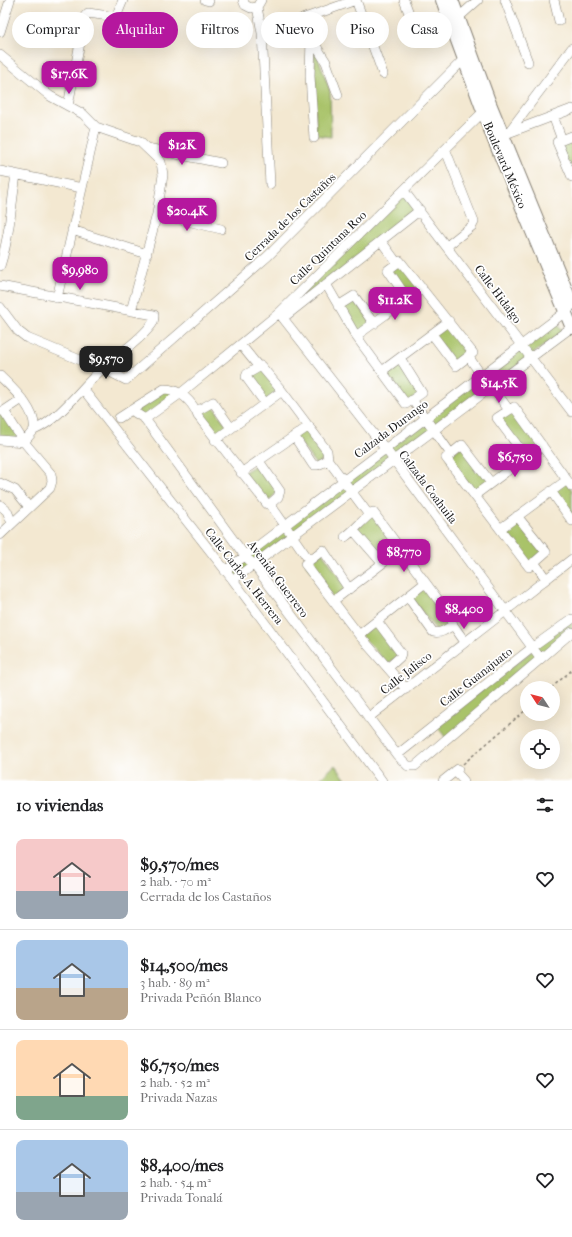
<!DOCTYPE html>
<html lang="es">
<meta charset="utf-8">
<style>
:root{--surface:#fff;--page:#f2f2f2;--text:#202124;--muted:#757577;--line:#e0e0e0;--accent:#b5179e}
body{margin:0;font-family:"IM FELL French Canon",serif;background:var(--page);color:var(--text);height:100vh;display:flex;flex-direction:column;font-size:15px;white-space:nowrap}
*{box-sizing:border-box;margin:0}
p{font-size:13px;color:var(--muted)}
.icon{flex:none;width:22px;height:22px;fill:none;stroke:currentColor;stroke-width:2;stroke-linecap:round;stroke-linejoin:round}
.map{position:relative;height:781px;overflow:hidden}
.panel{display:flex;flex-direction:column;background:var(--surface);flex:1}
.panel>*{flex:none}
.top-card{position:absolute;left:12px;top:12px;width:548px;height:36px;display:flex;gap:8px}
.needle{width:26px;rotate:306deg}
.controls{position:absolute;left:520px;top:681px;display:grid;gap:8px}
.controls a{display:grid;place-items:center;width:40px;height:40px;border-radius:50%;background:var(--surface);box-shadow:0 4px 16px #0002;font-size:20px}
.price{position:absolute;translate:-50% -34px;padding:0 9px;border-radius:8px;background:var(--accent);color:#fff;font-size:13px;line-height:26px;filter:drop-shadow(0 1px 2px #0008)}
.price::after{content:'';position:absolute;left:50%;top:24px;width:12px;height:9px;margin-left:-6px;background:inherit;clip-path:polygon(0 0,100% 0,50% 100%)}
.price.selected{background:#222;color:#fff}
ul{padding:0;list-style:none}
li{display:flex;align-items:center;gap:12px;height:100px;padding:0 16px}
li+li{border-top:1px solid var(--line)}
li span{display:grid;place-items:center;flex:none;width:112px;height:80px;border-radius:8px;color:#555}
li>.icon{margin-inline-start:auto}
span .icon{width:48px;height:48px;fill:#fffc;stroke-width:1}
li b{font-size:17px}
h2{display:flex;justify-content:space-between;align-items:center;height:48px;padding:0 16px;font-size:17px}
.tag{padding:0 14px;border-radius:18px;background:var(--surface);box-shadow:0 4px 16px #0002;font-size:14px;line-height:36px}
.tag.selected{background:var(--accent);color:#fff}
.map>svg:first-child{display:block}
.green{fill:#a9c369;stroke:#627042}
.lines{fill:none;stroke-linecap:round;stroke-linejoin:round}
.minor-casing{stroke:#888276;stroke-width:10}
.secondary-casing{stroke:#888276;stroke-width:14}
.path{stroke:#888276;stroke-width:1.5;stroke-dasharray:3 3;stroke-linecap:butt}
.minor{stroke:#fff;stroke-width:9}
.secondary{stroke:#fff;stroke-width:12}
.labels{text-anchor:middle;stroke-width:3.5;stroke-linejoin:round;paint-order:stroke}
.street-label{font-size:12px;fill:#1c1c1c;stroke:#fff}
</style>
<div class="map">
<svg width="572" height="781" viewBox="0 0 572 781">
<rect width="100%" height="100%" fill="#fff"/>
<filter id="ink" filterUnits="userSpaceOnUse"><feTurbulence type="fractalNoise" baseFrequency=".025" numOctaves="2"/><feDisplacementMap in="SourceGraphic" scale="8" xChannelSelector="R" yChannelSelector="G"/><feConvolveMatrix kernelMatrix="1 2 1 2 8 2 1 2 1" color-interpolation-filters="sRGB"/></filter>
<filter id="wash" filterUnits="userSpaceOnUse"><feTurbulence type="fractalNoise" baseFrequency=".012" numOctaves="4" result="noise"/><feDisplacementMap in="SourceGraphic" scale="16" xChannelSelector="R" yChannelSelector="G"/><feGaussianBlur stdDeviation="0.9" result="paint"/><feColorMatrix in="noise" values="0 0 0 0 0 0 0 0 0 0 0 0 0 0 0 0 0 1.4 0 .05"/><feComposite in="paint" operator="in"/></filter>
<g filter="url(#wash)">
<rect width="100%" height="100%" fill="#f3e8d1"/>
<path class="green" d="M 314,46 L 330,91 L 331,137 L 316,135 Z
M 572,137 L 572,175 L 559,143 Z
M 404,193 L 417,210 L 284,316 L 319,275 Z
M 400,261 L 422,288 L 408,298 L 388,271 Z
M 353,297 L 373,324 L 356,335 L 339,306 Z
M 556,321 L 562,332 L 233,578 L 227,571 Z
M 449,323 L 472,352 L 456,365 L 433,334 Z
M 399,359 L 421,393 L 407,404 L 383,371 Z
M 262,368 L 279,391 L 265,401 L 249,377 Z
M 164,390 L 179,393 L 145,418 L 132,410 Z
M 212,404 L 228,428 L 216,438 L 199,416 Z
M 513,408 L 541,445 L 526,456 L 498,419 Z
M 0,411 L 24,442 L 0,439 Z
M 308,427 L 328,456 L 316,465 L 295,436 Z
M 462,446 L 489,482 L 475,493 L 447,458 Z
M 259,463 L 278,491 L 267,503 L 243,473 Z
M 566,481 L 572,490 L 572,518 L 553,491 Z
M 372,514 L 398,550 L 383,563 L 355,531 Z
M 516,519 L 543,552 L 529,565 L 502,529 Z
M 322,552 L 347,588 L 334,599 L 306,564 Z
M 425,585 L 452,624 L 438,632 L 410,597 Z
M 572,620 L 572,631 L 446,738 L 436,725 Z
M 377,623 L 400,654 L 388,664 L 361,635 Z
M 335,765 L 347,781 L 318,781 Z"/>
</g>
<g filter="url(#ink)">
<g class="lines">
<g class="minor-casing">
<path id="minor" d="M 205,0 L 209,1
M 243,0 L 245,5 L 251,8 L 257,7 L 261,0
M 356,0 L 383,74
M 404,0 L 418,37
M 505,0 L 528,62
M 554,0 L 559,21
M 257,7 L 262,33 L 270,184
M 307,17 L 311,38 L 310,76 L 314,138
M 459,17 L 478,0
M 0,32 L 10,0
M 262,33 L 356,0
M 311,38 L 326,62 L 338,95
M 0,55 L 50,96 L 83,114 L 96,127 L 140,142 L 161,162 L 163,175 L 157,214 L 131,311
M 68,106 L 85,16 L 88,13 L 116,17 L 123,0
M 553,116 L 562,140
M 508,133 L 572,48
M 508,133 L 572,109
M 572,136 L 557,142 L 572,177
M 147,148 L 221,163
M 446,151 L 474,222 L 472,226 L 447,246
M 0,171 L 82,188
M 404,191 L 572,412
M 157,214 L 221,229
M 72,230 L 147,254
M 381,241 L 397,263
M 0,266 C 10,235 11,206 16,175
M 326,284 L 356,336 L 406,404 L 422,393 L 400,358
M 0,286 L 154,315 C 154,318 154,321 152,324 C 139,342 118,354 102,369 C 82,387 59,420 34,430
M 57,298 L 96,127
M 407,298 L 388,270 L 400,261 L 473,353 L 456,366 L 432,334
M 338,306 L 354,296 L 374,324
M 0,307 L 18,331 L 27,338 L 102,369
M 279,313 L 394,460 L 540,658
M 283,318 L 420,210
M 356,336 L 422,288
M 241,345 L 258,366
M 468,356 L 482,376
M 382,371 L 449,321
M 112,373 L 126,380 L 268,256 L 468,55
M 0,376 C 13,389 37,410 34,430 L 24,442 L 4,411
M 492,387 L 509,410
M 83,389 L 233,580 L 382,781
M 413,401 L 451,454
M 265,403 L 246,377 L 247,374 L 261,366 L 282,391 L 327,451 L 328,460 L 318,465 L 313,465 L 294,436
M 131,410 L 145,419 L 245,556 L 254,565 L 397,755 L 408,766 L 415,766 L 572,632
M 0,411 L 4,411 L 22,399
M 197,411 L 213,402 L 231,428
M 119,418 L 164,389 C 180,389 193,402 198,416 L 267,504 L 270,504 L 309,560
M 145,419 L 181,393 L 279,313 L 483,112
M 0,440 L 24,442 L 51,474 L 52,481 L 50,488 L 0,535
M 215,440 L 282,391
M 526,457 L 497,418 L 514,407 L 572,487
M 328,460 L 369,515
M 259,461 L 280,491 L 278,497 L 270,504
M 241,473 L 309,426
M 0,483 L 15,490 L 29,507
M 491,483 L 462,445 L 446,458 L 529,567 L 546,552 L 517,516
M 551,491 L 572,521
M 475,495 L 542,445
M 0,505 L 7,511 L 12,523
M 500,529 L 567,480
M 354,531 L 382,563
M 345,537 C 355,530 362,520 373,512 L 451,617 L 453,625 L 465,642
M 534,562 L 546,579
M 225,571 L 569,309
M 233,580 L 572,327
M 349,589 L 323,550 L 305,564 L 359,635 L 406,689
M 408,597 L 433,632 C 441,634 447,629 453,625
M 333,601 L 400,550
M 377,621 L 401,653 L 400,657 L 389,667
M 359,635 L 425,583
M 368,718 L 572,559
M 397,755 L 533,647 L 572,619
M 455,771 L 464,781
M 443,781 L 458,769"/>
</g>
<g class="secondary-casing">
<path id="secondary" d="M 442,0 L 493,138 L 572,328
M 452,0 L 489,101 L 572,304"/>
</g>
<path class="path" d="M 551,688 L 572,670
M 463,764 L 527,709"/>
<use href="#minor" class="minor"/>
<use href="#secondary" class="secondary"/>
</g>
</g>
<g class="labels">
<g class="street-label">
<text transform="translate(505 165) rotate(67)" y="4">Boulevard México</text>
<text transform="translate(290 217) rotate(-44)" y="4">Cerrada de los Castaños</text>
<text transform="translate(328 248) rotate(-44)" y="4">Calle Quintana Roo</text>
<text transform="translate(498 294) rotate(53)" y="4">Calle Hidalgo</text>
<text transform="translate(391 429) rotate(-37)" y="4">Calzada Durango</text>
<text transform="translate(428 487) rotate(53)" y="4">Calzada Coahuila</text>
<text transform="translate(244 576) rotate(52)" y="4">Calle Carlos A. Herrera</text>
<text transform="translate(278 579) rotate(53)" y="4">Avenida Guerrero</text>
<text transform="translate(406 673) rotate(-38)" y="4">Calle Jalisco</text>
<text transform="translate(476 677) rotate(-38)" y="4">Calle Guanajuato</text>
</g>
</g>
</svg>
<div class="controls">
<a><svg class="needle" viewBox="-14 -14 28 28"><path d="M0-13l5 13h-10z" fill="#e53935"/><path d="M0 13l5-13h-10z" fill="#757577"/></svg></a>
<a><svg class="icon" aria-label="locate" viewBox="0 0 24 24"><circle cx="12" cy="12" r="6"/><path d="M12 2v4M12 18v4M2 12h4M18 12h4"/></svg></a>
</div>
<b class="price" style="left:69px;top:95px">$17.6K</b>
<b class="price" style="left:182px;top:166px">$12K</b>
<b class="price" style="left:187px;top:232px">$20.4K</b>
<b class="price" style="left:80px;top:291px">$9,980</b>
<b class="price" style="left:395px;top:321px">$11.2K</b>
<b class="price selected" style="left:106px;top:380px">$9,570</b>
<b class="price" style="left:499px;top:404px">$14.5K</b>
<b class="price" style="left:515px;top:478px">$6,750</b>
<b class="price" style="left:404px;top:573px">$8,770</b>
<b class="price" style="left:464px;top:630px">$8,400</b>
<div class="top-card">
<a class="tag">Comprar</a>
<a class="tag selected">Alquilar</a>
<a class="tag">Filtros</a>
<a class="tag">Nuevo</a>
<a class="tag">Piso</a>
<a class="tag">Casa</a>
</div>
</div>
<section class="panel">
<h2>10 viviendas<svg class="icon" aria-label="filters" viewBox="0 0 24 24"><path d="M4 7h16M4 17h16"/><circle cx="9" cy="7" r="2"/><circle cx="15" cy="17" r="2"/></svg></h2>
<ul>
<li><span style="background:linear-gradient(#f6c9c9 65%,#9aa5b1 0)"><svg class="icon" aria-label="home" viewBox="0 0 24 24"><path d="M3 11l9-7 9 7M6 9v11h12V9"/></svg></span><div><b>$9,570/mes</b><p>2 hab. · 70 m²</p><p>Cerrada de los Castaños</p></div><svg class="icon" aria-label="heart" viewBox="0 0 24 24"><path d="M12 20l-8-8c-3-5 5-10 8-4 3-6 11-1 8 4z"/></svg></li>
<li><span style="background:linear-gradient(#a9c7e8 60%,#b9a48a 0)"><svg class="icon" aria-label="home" viewBox="0 0 24 24"><path d="M3 11l9-7 9 7M6 9v11h12V9"/></svg></span><div><b>$14,500/mes</b><p>3 hab. · 89 m²</p><p>Privada Peñón Blanco</p></div><svg class="icon" aria-label="heart" viewBox="0 0 24 24"><path d="M12 20l-8-8c-3-5 5-10 8-4 3-6 11-1 8 4z"/></svg></li>
<li><span style="background:linear-gradient(#ffd9b3 70%,#7fa58c 0)"><svg class="icon" aria-label="home" viewBox="0 0 24 24"><path d="M3 11l9-7 9 7M6 9v11h12V9"/></svg></span><div><b>$6,750/mes</b><p>2 hab. · 52 m²</p><p>Privada Nazas</p></div><svg class="icon" aria-label="heart" viewBox="0 0 24 24"><path d="M12 20l-8-8c-3-5 5-10 8-4 3-6 11-1 8 4z"/></svg></li>
<li><span style="background:linear-gradient(#a9c7e8 65%,#9aa5b1 0)"><svg class="icon" aria-label="home" viewBox="0 0 24 24"><path d="M3 11l9-7 9 7M6 9v11h12V9"/></svg></span><div><b>$8,400/mes</b><p>2 hab. · 54 m²</p><p>Privada Tonalá</p></div><svg class="icon" aria-label="heart" viewBox="0 0 24 24"><path d="M12 20l-8-8c-3-5 5-10 8-4 3-6 11-1 8 4z"/></svg></li>
</ul>
</section>
